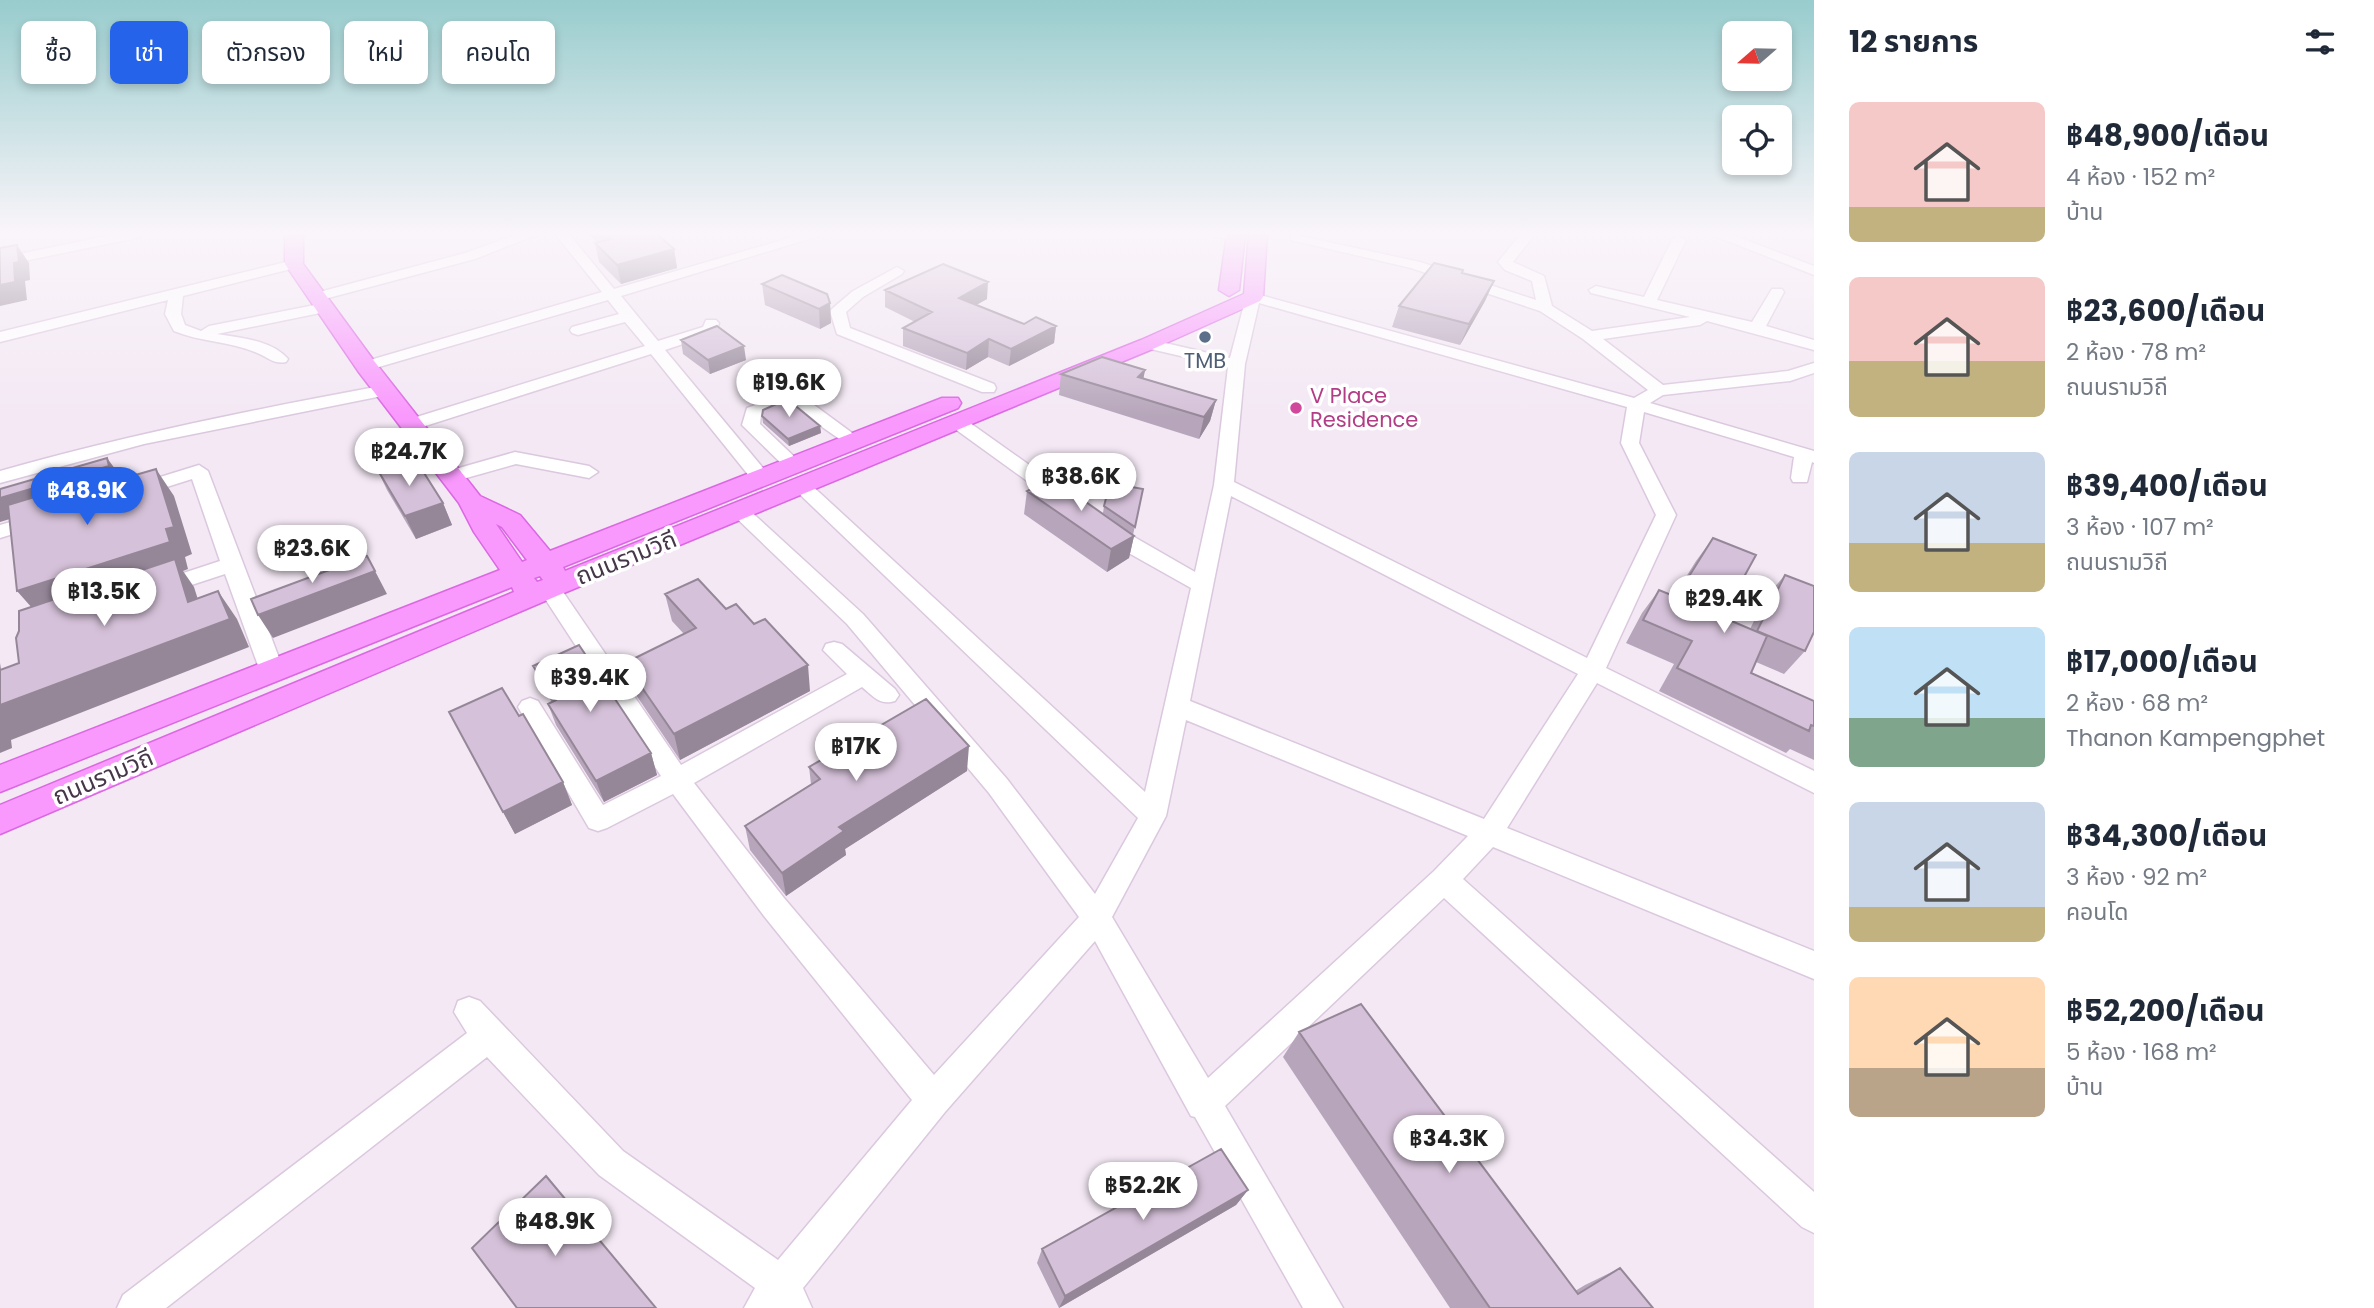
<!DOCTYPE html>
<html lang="th">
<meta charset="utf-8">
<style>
:root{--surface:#fff;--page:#f6f6f7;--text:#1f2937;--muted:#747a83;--accent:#2563eb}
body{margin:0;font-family:Poppins,"Noto Sans Thai",sans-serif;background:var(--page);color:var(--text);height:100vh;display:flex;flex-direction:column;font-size:26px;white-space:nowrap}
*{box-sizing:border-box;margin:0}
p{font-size:23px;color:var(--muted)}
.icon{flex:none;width:38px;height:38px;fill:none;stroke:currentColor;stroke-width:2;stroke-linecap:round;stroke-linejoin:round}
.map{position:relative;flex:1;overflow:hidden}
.details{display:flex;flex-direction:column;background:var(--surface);width:560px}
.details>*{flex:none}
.top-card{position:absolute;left:21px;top:21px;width:665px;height:63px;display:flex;gap:14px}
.needle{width:46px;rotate:250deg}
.controls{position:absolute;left:1722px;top:21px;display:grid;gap:14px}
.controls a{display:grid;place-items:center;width:70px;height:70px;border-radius:10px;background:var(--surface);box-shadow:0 4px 10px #0003;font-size:35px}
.price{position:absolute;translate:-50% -60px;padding:0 16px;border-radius:24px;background:#fff;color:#222;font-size:23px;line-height:46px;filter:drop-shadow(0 2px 4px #0008)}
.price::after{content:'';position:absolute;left:50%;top:42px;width:21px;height:16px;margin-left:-10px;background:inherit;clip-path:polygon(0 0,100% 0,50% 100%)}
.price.selected{background:var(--accent);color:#fff}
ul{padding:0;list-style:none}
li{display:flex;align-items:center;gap:21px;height:175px;padding:0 35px}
li span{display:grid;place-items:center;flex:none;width:196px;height:140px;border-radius:10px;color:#555}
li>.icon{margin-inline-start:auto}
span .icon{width:84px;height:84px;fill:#fffc;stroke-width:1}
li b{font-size:30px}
h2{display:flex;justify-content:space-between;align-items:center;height:84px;padding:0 35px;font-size:30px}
.tag{padding:0 24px;border-radius:10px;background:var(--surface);box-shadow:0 4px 10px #0003;font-size:24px;line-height:63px}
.tag.selected{background:var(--accent);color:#fff}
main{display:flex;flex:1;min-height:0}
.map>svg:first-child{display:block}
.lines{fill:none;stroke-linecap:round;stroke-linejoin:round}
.minor-casing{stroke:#dbc8de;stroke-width:3}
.major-casing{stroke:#db67e3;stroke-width:3}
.minor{fill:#fff;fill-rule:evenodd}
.major{fill:#f998fd;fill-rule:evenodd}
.wall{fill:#b7a6bb}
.shaded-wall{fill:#958798}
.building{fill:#d5c1d9;stroke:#958798;stroke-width:2}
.service-dot{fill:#5c6f8a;stroke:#fff;stroke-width:2.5}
.hotel-dot{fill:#d1479c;stroke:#fff;stroke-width:2.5}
.labels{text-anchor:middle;stroke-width:7;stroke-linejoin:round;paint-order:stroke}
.far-service-label{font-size:21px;fill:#4e5e75;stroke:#fff}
.far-hotel-label{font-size:21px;fill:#b23c85;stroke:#fff;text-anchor:start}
.street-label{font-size:24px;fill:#453748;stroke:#fff}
</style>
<main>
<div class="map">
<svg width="1814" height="1308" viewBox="0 0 1814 1308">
<rect width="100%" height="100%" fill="#f3e8f4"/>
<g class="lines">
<g class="minor-casing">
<path id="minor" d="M 116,234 L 143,234 L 136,238 L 0,266 L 0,258 Z
M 518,234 L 538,234 L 475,259 L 317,301 L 310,297 L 312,294 L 465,253 Z
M 555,234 L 569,234 L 614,289 L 803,234 L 825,234 L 621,296 L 658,341 L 703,327 L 706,320 L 716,320 L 719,323 L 716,333 L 665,350 L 768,474 L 770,478 L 768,482 L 754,482 L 651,354 L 419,428 L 407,428 L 404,424 L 407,420 L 645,346 L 625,322 L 578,335 L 572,333 L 570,330 L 572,327 L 619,314 L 608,300 L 372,369 L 366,371 L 358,366 L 360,363 L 602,292 Z
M 1210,234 L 1236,234 L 1242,238 L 1235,242 Z
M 1291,234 L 1420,262 L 1536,300 L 1532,281 L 1505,270 L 1498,262 L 1521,234 L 1535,234 L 1513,262 L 1544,276 L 1552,306 L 1592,331 L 1690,317 L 1591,293 L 1589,290 L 1596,286 L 1644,297 L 1672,240 L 1679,236 L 1686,240 L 1657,300 L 1752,322 L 1772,289 L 1782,289 L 1784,292 L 1766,326 L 1814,340 L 1814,350 L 1707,321 L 1700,325 L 1603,339 L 1663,385 L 1788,371 L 1814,363 L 1814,373 L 1790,381 L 1663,395 L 1650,403 L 1814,451 L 1814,463 L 1812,462 L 1807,482 L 1793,482 L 1791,478 L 1794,457 L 1644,412 L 1639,443 L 1676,515 L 1606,668 L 1814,771 L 1814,793 L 1597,683 L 1507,828 L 1814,951 L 1814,979 L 1493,847 L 1463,879 L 1814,1192 L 1814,1233 L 1802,1227 L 1444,898 L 1225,1106 L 1343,1308 L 1303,1308 L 1195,1117 L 1191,1116 L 1095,941 L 945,1112 L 803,1288 L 812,1308 L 744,1308 L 755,1288 L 599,1175 L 487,1057 L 166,1308 L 117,1308 L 123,1295 L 467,1033 L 454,1012 L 458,1001 L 469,997 L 480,1001 L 623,1151 L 778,1260 L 912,1100 L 764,916 L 673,794 L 607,828 L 598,831 L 589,828 L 518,707 L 522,701 L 530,698 L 538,701 L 603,805 L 661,776 L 538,588 L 541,583 L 557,583 L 681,765 L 847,674 L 823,650 L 826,644 L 834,642 L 842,644 L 895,689 L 899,695 L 895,701 C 880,706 873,696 862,687 L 694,783 L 784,898 L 934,1075 L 1079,917 L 989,793 L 847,624 L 730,512 L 733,508 L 747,508 L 863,614 L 1007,779 L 1095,894 L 1138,818 L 791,486 L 801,480 L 808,482 L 1145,792 L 1191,588 L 1118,547 L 1098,530 L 1101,526 L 1115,526 L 1195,572 L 1214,485 L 1228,367 L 1142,347 L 1140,344 L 1142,341 L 1148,339 L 1230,358 L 1246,297 L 1253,293 L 1634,398 L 1648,390 L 1583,339 L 1540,311 L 1411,268 L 1291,240 ZM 1259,303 L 1627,407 L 1621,443 L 1656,515 L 1587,658 L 1234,482 L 1245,364 ZM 1231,496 L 1578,674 L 1484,819 L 1190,701 ZM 1186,720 L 1468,836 L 1434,871 L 1208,1078 L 1112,917 L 1166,816 Z
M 1710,234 L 1730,234 L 1814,266 L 1814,275 Z
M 294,260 L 299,261 L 299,267 L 183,296 L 181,314 L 185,325 L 201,331 L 209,326 L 325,303 L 330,305 L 333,308 L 330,311 L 217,334 C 241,338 272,340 288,359 L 286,362 C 274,365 266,356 255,352 C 229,341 200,342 174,331 L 165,314 L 168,300 L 0,342 L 0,332 Z
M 897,267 L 904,271 L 902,274 L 863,297 L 846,312 L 850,328 L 994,384 L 996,388 L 994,392 L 982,392 L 837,334 L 830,311 L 833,308 L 853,291 Z
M 386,385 L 394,390 L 392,394 L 144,444 L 0,483 L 0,471 C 127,435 256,409 386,385 Z
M 781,396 L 806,399 L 863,441 L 854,446 L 848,445 L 795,408 L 783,406 L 761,415 L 760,424 L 804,466 L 802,470 L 788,470 L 742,425 L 747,408 Z
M 957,417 L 963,418 L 1073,496 L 1076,500 L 1073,504 L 1059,504 L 951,426 L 948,422 L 951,418 Z
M 515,452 L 589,466 L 598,472 L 589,478 L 516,464 L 452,482 L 443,476 L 445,472 Z
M 199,465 L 208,471 L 284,671 L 280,677 L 272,679 L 264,677 L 260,671 L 225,574 L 158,596 L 150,594 L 147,589 L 150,584 L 220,561 L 192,479 L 135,497 L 125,491 L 128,487 Z
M 38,514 L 45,516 L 48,520 L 45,524 L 0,538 L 0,525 Z"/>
</g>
<g class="major-casing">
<path id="major" d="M 285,234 L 303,234 L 303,264 L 374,361 L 480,496 L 520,515 L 550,551 L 942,398 L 958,398 L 961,403 L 958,408 L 563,567 L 565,571 L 1141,340 L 1244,294 L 1249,234 L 1267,234 L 1263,297 L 1260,301 L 1155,348 L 559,595 L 0,834 L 0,805 L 514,592 L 512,587 L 0,792 L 0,765 L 500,570 L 474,532 L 459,503 L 358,371 L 285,264 ZM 496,524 L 502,527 L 527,560 L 522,562 ZM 540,576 L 543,580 L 537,582 L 534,578 Z
M 1227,234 L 1245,234 L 1239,290 L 1229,296 L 1219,290 Z"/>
</g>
<use href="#minor" class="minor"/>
<use href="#major" class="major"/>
</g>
<path class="wall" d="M 588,234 L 659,234 L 657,234 L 674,249 L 677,268 L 621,284 L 599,262 L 595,243 L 598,243 Z
M 1462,273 L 1494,281 L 1485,301 L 1460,345 L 1392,327 L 1399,306 Z
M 762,284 L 830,303 L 831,323 L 820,329 L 765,305 Z
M 885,290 L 987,299 L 976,305 L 1024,324 L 1056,326 L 1054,343 L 1009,366 L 988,357 L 966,370 L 903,346 L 903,328 L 915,322 L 885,307 Z
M 681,340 L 746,360 L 710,374 L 683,354 Z
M 1145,370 L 1143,379 L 1216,400 L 1210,421 L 1199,439 L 1059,395 L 1061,374 Z
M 762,416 L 820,426 L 821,433 L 789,446 L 763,423 Z
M 376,467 L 443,503 L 452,525 L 416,539 L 387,490 Z
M 1143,489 L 1133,535 L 1103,513 L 1104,506 Z
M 1027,491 L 1134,536 L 1129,558 L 1107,572 L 1024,514 Z
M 1713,538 L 1722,617 L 1750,629 L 1766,597 L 1785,575 L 1805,651 L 1784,674 L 1756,662 L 1751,673 L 1814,701 L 1814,760 L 1790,749 L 1786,753 L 1659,691 L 1674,664 L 1626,643 L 1642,613 L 1659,590 L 1674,596 L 1696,561 Z
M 665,594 L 726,609 L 754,624 L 810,691 L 680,760 L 632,689 L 625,663 L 684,634 L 672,621 Z
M 533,666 L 651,753 L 657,775 L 604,802 L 556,725 L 548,704 L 552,702 L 542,687 Z
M 449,712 L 519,716 L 563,782 L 572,805 L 515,834 Z
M 809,767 L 967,771 L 845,849 L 846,855 L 786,896 L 750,850 L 745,826 L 811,784 Z
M 1299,1032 L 1575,1291 L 1585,1285 L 1620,1268 L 1653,1308 L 1450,1308 L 1283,1057 Z
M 1248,1190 L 1236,1205 L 1059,1308 L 1037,1263 L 1042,1249 Z"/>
<path class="shaded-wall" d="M 17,245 L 29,263 L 30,280 L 25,281 L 27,300 L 0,306 L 0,285 L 14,263 Z
M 674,249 L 677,268 L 621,284 L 617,265 Z
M 1494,281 L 1485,301 L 1460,345 L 1469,324 Z
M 988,282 L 987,299 L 958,315 L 959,298 Z
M 830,303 L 831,323 L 820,329 L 819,309 Z
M 1056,326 L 1054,343 L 1009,366 L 1011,349 Z
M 989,339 L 988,357 L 966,370 L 967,353 Z
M 744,346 L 746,360 L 710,374 L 708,360 Z
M 1145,370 L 1141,391 L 1138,377 Z
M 1216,400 L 1210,421 L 1199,439 L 1204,417 Z
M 820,426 L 821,433 L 789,446 L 788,439 Z
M 107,458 L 121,477 L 122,485 L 0,522 L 0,498 Z
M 156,469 L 174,496 L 192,554 L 185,557 L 188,569 L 183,571 L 194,587 L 207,628 L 218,591 L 237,619 L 249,647 L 11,740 L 12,748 L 0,753 L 0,663 L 6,703 L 41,618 L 17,591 L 166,529 Z
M 443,503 L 452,525 L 416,539 L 405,516 Z
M 1134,536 L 1129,558 L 1107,572 L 1111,549 Z
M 375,571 L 387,594 L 273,638 L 258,615 Z
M 808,665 L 810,691 L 680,760 L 674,734 Z
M 969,746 L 967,771 L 845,849 L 846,855 L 786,896 L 782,873 L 839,827 Z
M 651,753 L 657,775 L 604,802 L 596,781 Z
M 563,782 L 572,805 L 515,834 L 503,812 Z
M 1248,1190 L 1236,1205 L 1059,1308 L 1065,1296 Z"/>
<path class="building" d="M 605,234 L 657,234 L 674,249 L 617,265 L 595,243 L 611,239 Z
M 17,245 L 19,262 L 14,263 L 15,282 L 0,285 L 0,248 Z
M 1434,263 L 1463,270 L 1462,273 L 1494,281 L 1469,324 L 1399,306 Z
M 943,264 L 988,282 L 959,298 L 1024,324 L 1036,317 L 1056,326 L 1011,349 L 989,339 L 967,353 L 903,328 L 932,312 L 885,290 Z
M 782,275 L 827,294 L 830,303 L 819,309 L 762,284 Z
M 717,326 L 744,346 L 708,360 L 681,340 Z
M 1102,357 L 1145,370 L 1138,377 L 1216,400 L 1204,417 L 1061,374 Z
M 783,401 L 792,403 L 820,426 L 788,439 L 762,416 L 763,410 Z
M 107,458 L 109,466 L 0,498 L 0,489 Z
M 398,460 L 404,470 L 419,465 L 443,503 L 405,516 L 376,467 Z
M 156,469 L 174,527 L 166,529 L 170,542 L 17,591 L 8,505 L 107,475 L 108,483 Z
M 1052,478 L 1134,536 L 1111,549 L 1027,491 Z
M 1110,483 L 1143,489 L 1135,527 L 1104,506 Z
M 1713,538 L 1756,555 L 1722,617 L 1767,636 L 1751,673 L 1814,701 L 1814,726 L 1811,725 L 1809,731 L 1677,668 L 1692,641 L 1643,620 L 1659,590 L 1676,597 Z
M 367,556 L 375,571 L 258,615 L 251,599 Z
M 175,559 L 188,602 L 218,591 L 230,619 L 0,705 L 0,670 L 19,663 L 16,638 L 19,631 L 19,611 Z
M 1785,575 L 1814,586 L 1814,632 L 1805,651 L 1757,631 Z
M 698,579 L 726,609 L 736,604 L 754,624 L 765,619 L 808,665 L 674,734 L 625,663 L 696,628 L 665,594 Z
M 579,645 L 651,753 L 596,781 L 548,704 L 556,700 L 533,666 Z
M 502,688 L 519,716 L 523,714 L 563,782 L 503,812 L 449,712 Z
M 926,699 L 969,746 L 839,827 L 844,831 L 782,873 L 745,826 L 820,779 L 809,767 Z
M 1361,1004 L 1578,1294 L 1620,1268 L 1653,1308 L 1490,1308 L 1299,1032 Z
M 1221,1149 L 1248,1190 L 1065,1296 L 1042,1249 Z
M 546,1176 L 656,1308 L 517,1308 L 472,1248 Z"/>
<linearGradient id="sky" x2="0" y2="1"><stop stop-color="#98cccd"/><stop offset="0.56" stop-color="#faf5fa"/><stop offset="1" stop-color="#faf5fa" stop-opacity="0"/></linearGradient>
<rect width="1814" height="417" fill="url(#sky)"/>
<circle class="service-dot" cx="1205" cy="337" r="7"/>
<circle class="hotel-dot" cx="1296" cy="408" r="7"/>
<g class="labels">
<g class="far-service-label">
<text x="1205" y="368">TMB</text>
</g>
<g class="far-hotel-label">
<text x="1310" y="403">V Place<tspan x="1310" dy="24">Residence</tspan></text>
</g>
<g class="street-label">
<text transform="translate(626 558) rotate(-22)" y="8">ถนนรามวิถี</text>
<text transform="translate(103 777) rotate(-23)" y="8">ถนนรามวิถี</text>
</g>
</g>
</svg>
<div class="controls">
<a><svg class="needle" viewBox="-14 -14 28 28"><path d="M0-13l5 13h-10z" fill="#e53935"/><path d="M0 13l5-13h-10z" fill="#747a83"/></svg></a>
<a><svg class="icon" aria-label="locate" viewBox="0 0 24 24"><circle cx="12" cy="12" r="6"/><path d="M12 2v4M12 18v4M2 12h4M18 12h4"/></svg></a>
</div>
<b class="price" style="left:789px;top:419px">฿19.6K</b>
<b class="price" style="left:409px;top:488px">฿24.7K</b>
<b class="price" style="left:1081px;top:513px">฿38.6K</b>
<b class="price selected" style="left:87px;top:527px">฿48.9K</b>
<b class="price" style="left:312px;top:585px">฿23.6K</b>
<b class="price" style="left:104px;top:628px">฿13.5K</b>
<b class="price" style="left:1724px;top:635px">฿29.4K</b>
<b class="price" style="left:590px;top:714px">฿39.4K</b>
<b class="price" style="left:856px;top:783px">฿17K</b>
<b class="price" style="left:1449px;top:1175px">฿34.3K</b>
<b class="price" style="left:1143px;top:1222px">฿52.2K</b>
<b class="price" style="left:555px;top:1258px">฿48.9K</b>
<div class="top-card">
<a class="tag">ซื้อ</a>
<a class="tag selected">เช่า</a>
<a class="tag">ตัวกรอง</a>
<a class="tag">ใหม่</a>
<a class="tag">คอนโด</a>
</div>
</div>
<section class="details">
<h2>12 รายการ<svg class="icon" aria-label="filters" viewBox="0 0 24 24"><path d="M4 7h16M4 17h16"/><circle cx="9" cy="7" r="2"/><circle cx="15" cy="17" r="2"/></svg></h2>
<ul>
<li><span style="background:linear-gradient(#f6c9c9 75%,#c2b280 0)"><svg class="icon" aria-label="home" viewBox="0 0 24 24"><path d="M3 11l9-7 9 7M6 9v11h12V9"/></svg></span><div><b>฿48,900/เดือน</b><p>4 ห้อง · 152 m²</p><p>บ้าน</p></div></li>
<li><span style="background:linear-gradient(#f6c9c9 60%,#c2b280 0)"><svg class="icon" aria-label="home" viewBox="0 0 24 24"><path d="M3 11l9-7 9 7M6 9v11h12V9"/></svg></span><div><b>฿23,600/เดือน</b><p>2 ห้อง · 78 m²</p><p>ถนนรามวิถี</p></div></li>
<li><span style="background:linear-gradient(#c9d6e8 65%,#c2b280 0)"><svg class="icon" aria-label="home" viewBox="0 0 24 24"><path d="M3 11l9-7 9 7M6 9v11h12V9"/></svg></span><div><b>฿39,400/เดือน</b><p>3 ห้อง · 107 m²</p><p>ถนนรามวิถี</p></div></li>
<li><span style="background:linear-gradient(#bfe0f5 65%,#7fa58c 0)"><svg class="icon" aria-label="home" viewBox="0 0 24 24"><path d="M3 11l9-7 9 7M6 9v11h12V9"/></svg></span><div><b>฿17,000/เดือน</b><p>2 ห้อง · 68 m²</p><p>Thanon Kampengphet</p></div></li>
<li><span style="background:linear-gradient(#c9d6e8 75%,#c2b280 0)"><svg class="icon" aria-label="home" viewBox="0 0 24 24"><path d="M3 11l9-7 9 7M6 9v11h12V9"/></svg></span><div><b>฿34,300/เดือน</b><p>3 ห้อง · 92 m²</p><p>คอนโด</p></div></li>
<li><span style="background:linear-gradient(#ffd9b3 65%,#b9a48a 0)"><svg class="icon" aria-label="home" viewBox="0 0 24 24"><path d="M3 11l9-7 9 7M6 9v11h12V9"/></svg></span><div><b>฿52,200/เดือน</b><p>5 ห้อง · 168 m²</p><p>บ้าน</p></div></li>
</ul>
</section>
</main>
